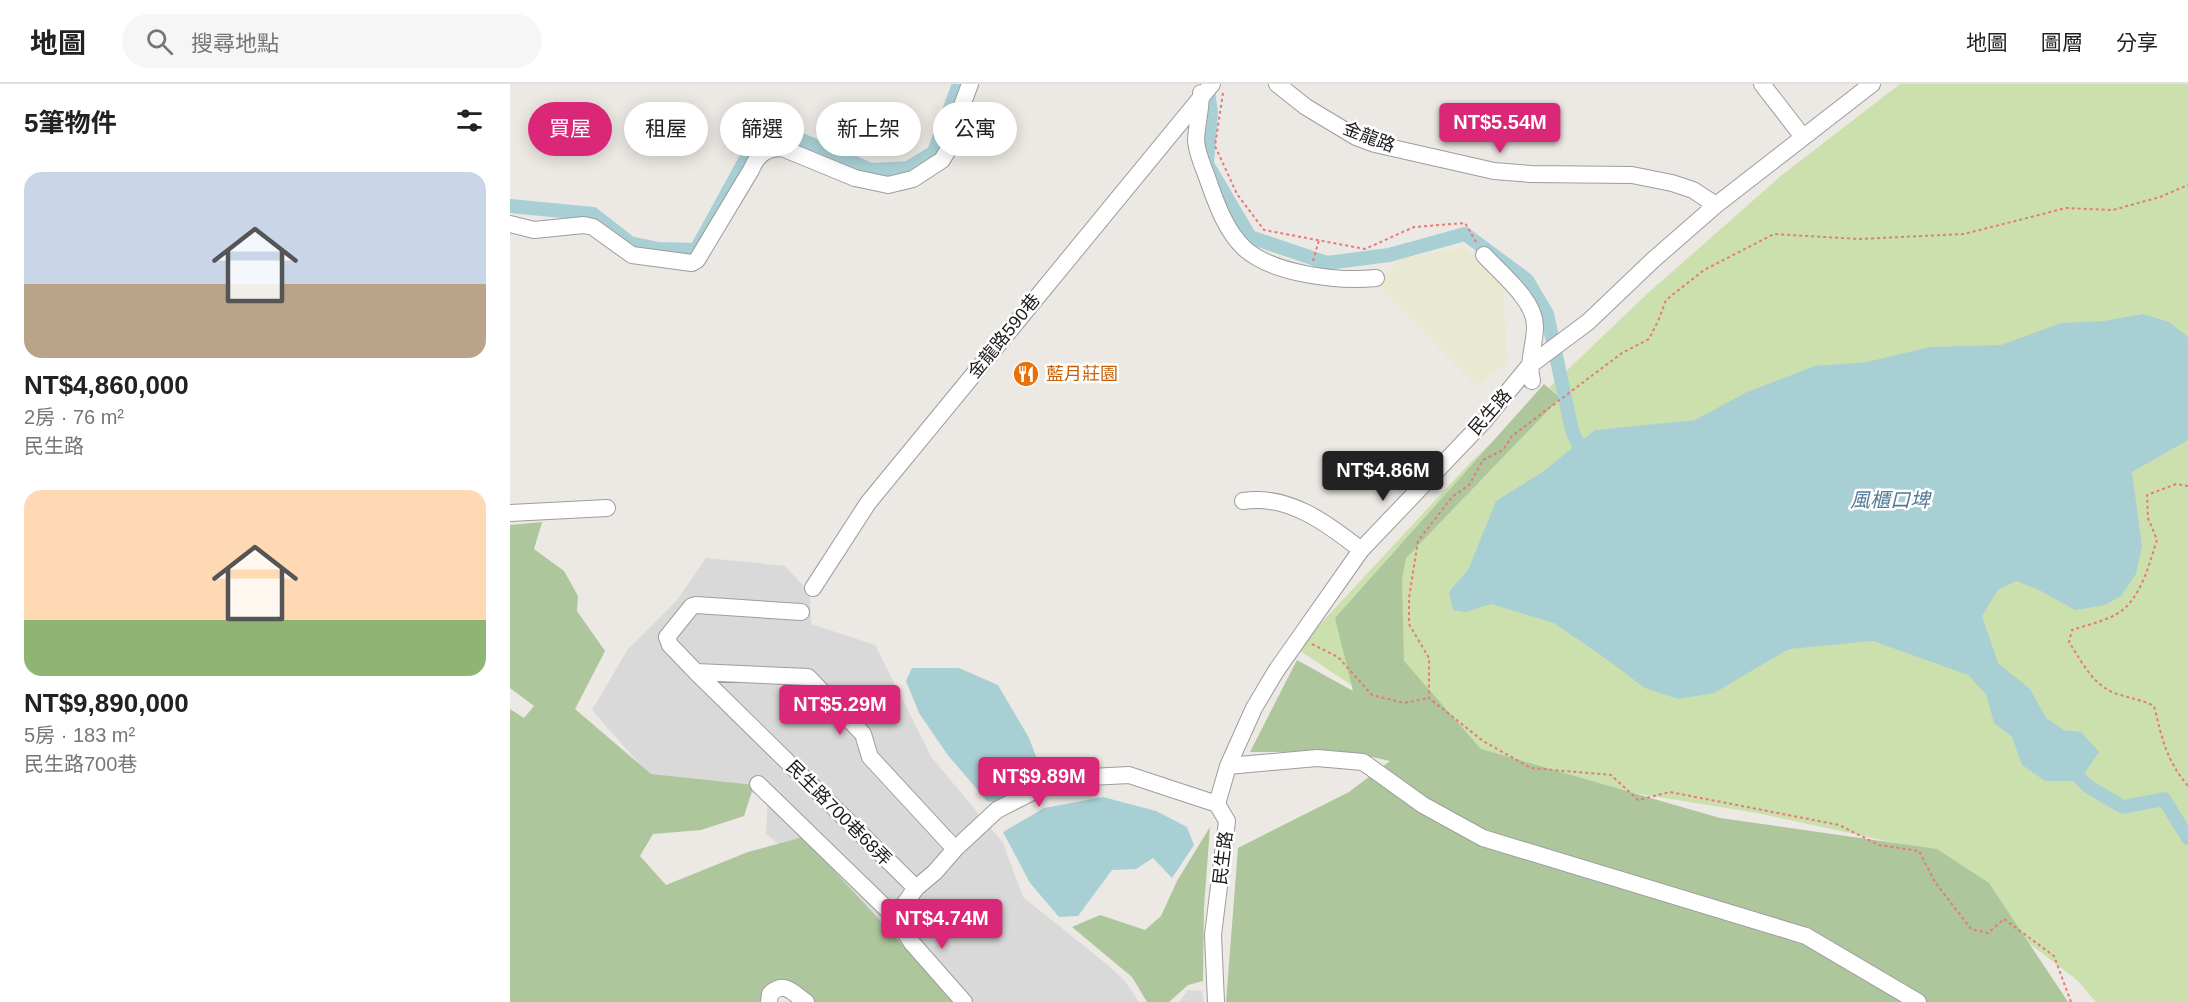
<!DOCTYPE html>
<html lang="zh-TW">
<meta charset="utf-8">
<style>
:root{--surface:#fff;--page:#f6f6f6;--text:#222;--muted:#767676;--line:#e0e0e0;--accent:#db2777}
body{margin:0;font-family:Helvetica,"Noto Sans TC",sans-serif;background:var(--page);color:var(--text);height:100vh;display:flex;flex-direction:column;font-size:22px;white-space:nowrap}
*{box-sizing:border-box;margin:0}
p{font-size:20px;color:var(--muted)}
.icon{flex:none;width:33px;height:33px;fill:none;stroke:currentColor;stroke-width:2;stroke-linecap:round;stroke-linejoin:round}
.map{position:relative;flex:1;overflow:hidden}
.drawer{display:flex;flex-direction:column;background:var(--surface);width:510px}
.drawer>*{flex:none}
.top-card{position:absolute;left:18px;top:18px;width:570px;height:54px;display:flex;gap:12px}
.price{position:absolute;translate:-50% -51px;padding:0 14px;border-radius:6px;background:var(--accent);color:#fff;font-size:20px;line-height:39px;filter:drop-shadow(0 2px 3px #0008)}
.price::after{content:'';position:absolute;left:50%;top:36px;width:18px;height:14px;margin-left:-9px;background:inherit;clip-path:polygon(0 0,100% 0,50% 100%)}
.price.selected{background:#222;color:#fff}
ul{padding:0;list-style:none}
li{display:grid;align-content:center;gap:12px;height:318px;padding:0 24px}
li span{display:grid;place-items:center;height:186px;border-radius:18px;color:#555}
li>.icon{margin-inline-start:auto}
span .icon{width:108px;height:108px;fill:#fffc;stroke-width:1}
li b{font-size:26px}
h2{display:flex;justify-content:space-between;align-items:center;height:72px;padding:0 24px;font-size:26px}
.pill{padding:0 21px;border-radius:27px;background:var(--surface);box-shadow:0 3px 15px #0003;font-size:21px;line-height:54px}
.pill.selected{background:var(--accent);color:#fff}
header{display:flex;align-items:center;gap:36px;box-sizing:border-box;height:84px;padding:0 30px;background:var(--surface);border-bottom:2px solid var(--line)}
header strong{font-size:28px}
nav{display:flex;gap:33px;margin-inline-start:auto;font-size:21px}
.search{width:420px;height:54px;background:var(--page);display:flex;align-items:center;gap:15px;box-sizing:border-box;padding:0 21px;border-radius:33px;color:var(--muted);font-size:22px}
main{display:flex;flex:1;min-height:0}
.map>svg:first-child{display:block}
.residential{fill:#dad9d9}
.farmland{fill:#e9e8d0}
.grass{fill:#cce0ae}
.forest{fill:#adc69c}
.water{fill:#a8cfd4}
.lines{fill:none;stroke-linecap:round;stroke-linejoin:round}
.canal{stroke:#a8cfd4;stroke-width:14}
.minor-casing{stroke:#9d9d9d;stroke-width:18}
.path{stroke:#e77978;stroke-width:2;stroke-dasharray:3 3;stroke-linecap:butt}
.minor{stroke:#fff;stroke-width:16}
.labels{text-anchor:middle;stroke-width:5;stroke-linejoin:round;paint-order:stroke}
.street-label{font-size:18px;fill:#1c1c1c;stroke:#fff}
.food-label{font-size:18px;fill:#c56008;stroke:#fff;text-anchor:start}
.water-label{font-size:20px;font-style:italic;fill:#527b98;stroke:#fff}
</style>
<header>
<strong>地圖</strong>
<div class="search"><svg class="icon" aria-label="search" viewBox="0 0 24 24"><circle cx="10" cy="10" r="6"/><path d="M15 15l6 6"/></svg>搜尋地點</div>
<nav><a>地圖</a><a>圖層</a><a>分享</a></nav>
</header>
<main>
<section class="drawer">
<h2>5筆物件<svg class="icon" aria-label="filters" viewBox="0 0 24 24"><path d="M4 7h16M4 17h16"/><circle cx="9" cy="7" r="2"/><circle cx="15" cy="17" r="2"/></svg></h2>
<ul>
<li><span style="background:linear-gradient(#c9d6e8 60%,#b9a48a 0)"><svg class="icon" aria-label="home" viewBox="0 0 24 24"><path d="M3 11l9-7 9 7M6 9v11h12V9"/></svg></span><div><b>NT$4,860,000</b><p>2房 · 76 m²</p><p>民生路</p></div></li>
<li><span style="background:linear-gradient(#ffd9b3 70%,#8fb573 0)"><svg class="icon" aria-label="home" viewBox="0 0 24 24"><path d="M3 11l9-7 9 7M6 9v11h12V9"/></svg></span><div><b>NT$9,890,000</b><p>5房 · 183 m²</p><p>民生路700巷</p></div></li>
</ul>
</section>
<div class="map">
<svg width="1678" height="918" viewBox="0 0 1678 918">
<rect width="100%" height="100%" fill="#ece8e3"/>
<path class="residential" d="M 196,474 L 275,482 L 300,509 L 301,540 L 365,561 L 422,674 L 493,759 L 513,813 L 599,882 L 615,897 L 629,918 L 458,918 L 385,832 L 362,851 L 303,788 L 256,750 L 258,711 L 141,693 L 82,626 L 118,565 L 167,516 Z
M 678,906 L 692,907 L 694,918 L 669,918 Z"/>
<path class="farmland" d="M 955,163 L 993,200 L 997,280 L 966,301 L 867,200 L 890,175 Z"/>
<path class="grass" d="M 1390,0 L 1678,0 L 1678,918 L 1586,918 L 1567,896 L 1390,760 L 1247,729 L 1099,705 L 945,670 L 787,565 L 959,380 L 1138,209 L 1272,91 Z"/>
<path class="forest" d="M 1034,300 L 1050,314 L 896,474 L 892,495 L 894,577 L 971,665 L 1210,734 L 1427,765 L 1479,799 L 1558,918 L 716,918 L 728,764 L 839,708 L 880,677 L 840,668 L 740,668 L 787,576 L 843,607 L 825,534 Z
M 32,438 L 24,465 L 54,487 L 68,512 L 67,527 L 95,567 L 65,625 L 141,690 L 244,701 L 234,732 L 191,746 L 143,750 L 130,772 L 156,801 L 238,768 L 293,753 L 445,918 L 301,918 L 286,907 L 255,918 L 0,918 L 0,625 L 14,634 L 24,622 L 0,604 L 0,441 Z
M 700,743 L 694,823 L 693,897 L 678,901 L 659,918 L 637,918 L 622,893 L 562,843 L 590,831 L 635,846 L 651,832 L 667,797 Z"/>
<path class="water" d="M 1633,230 L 1659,238 L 1678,253 L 1678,356 L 1622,388 L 1632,462 L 1626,490 L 1611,512 L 1595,521 L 1565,526 L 1529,506 L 1506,497 L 1488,506 L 1472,532 L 1488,579 L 1520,605 L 1536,634 L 1554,646 L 1571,648 L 1589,668 L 1569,697 L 1535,697 L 1512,681 L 1502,653 L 1484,639 L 1476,610 L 1458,591 L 1363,557 L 1279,565 L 1204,609 L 1168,615 L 1135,604 L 1095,574 L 1044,539 L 981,520 L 956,528 L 943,526 L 939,508 L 958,486 L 986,417 L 1031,389 L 1085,346 L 1185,336 L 1237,308 L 1305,282 L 1357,278 L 1420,263 L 1491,261 L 1551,239 L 1594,237 Z
M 402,584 L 449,584 L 488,601 L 519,654 L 532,688 L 523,703 L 493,720 L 477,717 L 437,670 L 409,629 L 396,597 Z
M 593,713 L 646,727 L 677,743 L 684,761 L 662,794 L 643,774 L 626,785 L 602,786 L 568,832 L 549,833 L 520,799 L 493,748 L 534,724 Z"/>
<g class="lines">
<path class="canal" d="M 697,0 L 701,29 L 697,80 L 740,153 L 817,179 L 879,171 L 955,150 L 1017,196 L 1037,230 L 1062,346 L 1068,360 L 1082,368
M 0,122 L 83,130 L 120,159 L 148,165 L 186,166 L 239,69 L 254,54 L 275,49 L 361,86 L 398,84 L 424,68 L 449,0
M 1558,683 L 1579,703 L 1613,723 L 1654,715 L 1678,754"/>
<g class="minor-casing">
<path id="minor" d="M 767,0 L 796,23 L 846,53 L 865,60 L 984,87 L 1021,90 L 1122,91 L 1162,99 L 1183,106 L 1206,121
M 1252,0 L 1293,53
M 691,9 C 691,24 687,40 686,55 C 686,69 695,86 699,99 C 707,121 716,147 734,164 C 762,190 829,198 866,194
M 0,140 L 24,146 L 74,141 L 83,143 L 122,171 L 182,179 L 187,176 L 241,86 C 247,71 256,64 272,64 L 345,94 L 378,101 L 403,95 L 432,76 L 438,66 L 441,51 L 460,0
M 974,171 C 990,189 1025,216 1025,242 C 1025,263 1017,274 1022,297
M 733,417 C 778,410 817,439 851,466
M 0,429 L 97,424
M 303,504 L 358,419 L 702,0
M 291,528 L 186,521 L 182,522 L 157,553 L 160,561 L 186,588 L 406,804
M 186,588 L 298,593 L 353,650 L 360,673 L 445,765
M 718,682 L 807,674 L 853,678 L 913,721 L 973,754 L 1296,852 L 1408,918
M 248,700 L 385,833 L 402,859 L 454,918
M 385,833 L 406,804 L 425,788 L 445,765 L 487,726 L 540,699 L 560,694 L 619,691 L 707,720
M 259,918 L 260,910 C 274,896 283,909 296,918
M 706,918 L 703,851 L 717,737 L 707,720 L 718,682 L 744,624 L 766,587 L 851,466 L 974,337 L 1019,282 L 1078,238 L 1143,176 L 1206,121 L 1362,0"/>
</g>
<path class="path" d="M 713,9 L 705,62 L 727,110 L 754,146 L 855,165 L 904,143 L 955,139 L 966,158
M 803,177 L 809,156
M 1678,402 L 1666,400 L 1637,411 L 1638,434 L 1647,456 C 1640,477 1634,503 1618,521 C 1606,535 1580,540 1562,546 L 1559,558 C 1572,578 1583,602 1607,610 C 1620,614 1632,616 1644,622 C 1652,654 1656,676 1678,702
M 802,560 L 828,573 L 862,611 L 894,619 L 919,614
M 1561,918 L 1544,872 L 1494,835 L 1478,849 L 1461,845 L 1425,798 L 1409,767 L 1369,761 L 1329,741 L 1160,708 L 1128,716 L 1101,691 L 1021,684 L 973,657 L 919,614 L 919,574 L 899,540 L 899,514 L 908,457 L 942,413 L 959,401 L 973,376 L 993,366 L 1002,352 L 1112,269 L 1139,255 L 1149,235 L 1156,216 L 1194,186 L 1264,150 L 1349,155 L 1454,150 L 1556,124 L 1603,126 L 1650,113 L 1678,101"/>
<use href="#minor" class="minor"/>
</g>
<defs>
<g id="restaurant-disc" transform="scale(1.35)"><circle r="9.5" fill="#e8710a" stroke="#fff"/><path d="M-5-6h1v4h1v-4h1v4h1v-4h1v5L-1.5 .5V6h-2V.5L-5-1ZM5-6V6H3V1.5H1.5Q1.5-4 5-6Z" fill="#fff"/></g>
</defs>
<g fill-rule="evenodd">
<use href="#restaurant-disc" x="516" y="290"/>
</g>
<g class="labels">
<g class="street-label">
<text transform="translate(859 53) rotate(21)" y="6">金龍路</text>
<text transform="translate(494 252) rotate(-51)" y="6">金龍路590巷</text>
<text transform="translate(980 328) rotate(-49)" y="6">民生路</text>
<text transform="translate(329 729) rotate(45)" y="6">民生路700巷68弄</text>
<text transform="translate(713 774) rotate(-83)" y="6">民生路</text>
</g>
<g class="food-label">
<text x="536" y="296">藍月莊園</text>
</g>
<g class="water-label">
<text x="1380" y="423">風櫃口埤</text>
</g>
</g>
</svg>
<b class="price" style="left:990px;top:70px">NT$5.54M</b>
<b class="price selected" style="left:873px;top:418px">NT$4.86M</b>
<b class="price" style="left:330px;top:652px">NT$5.29M</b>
<b class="price" style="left:529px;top:724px">NT$9.89M</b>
<b class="price" style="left:432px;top:866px">NT$4.74M</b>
<div class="top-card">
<a class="pill selected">買屋</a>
<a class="pill">租屋</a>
<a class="pill">篩選</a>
<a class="pill">新上架</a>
<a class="pill">公寓</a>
</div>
</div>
</main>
